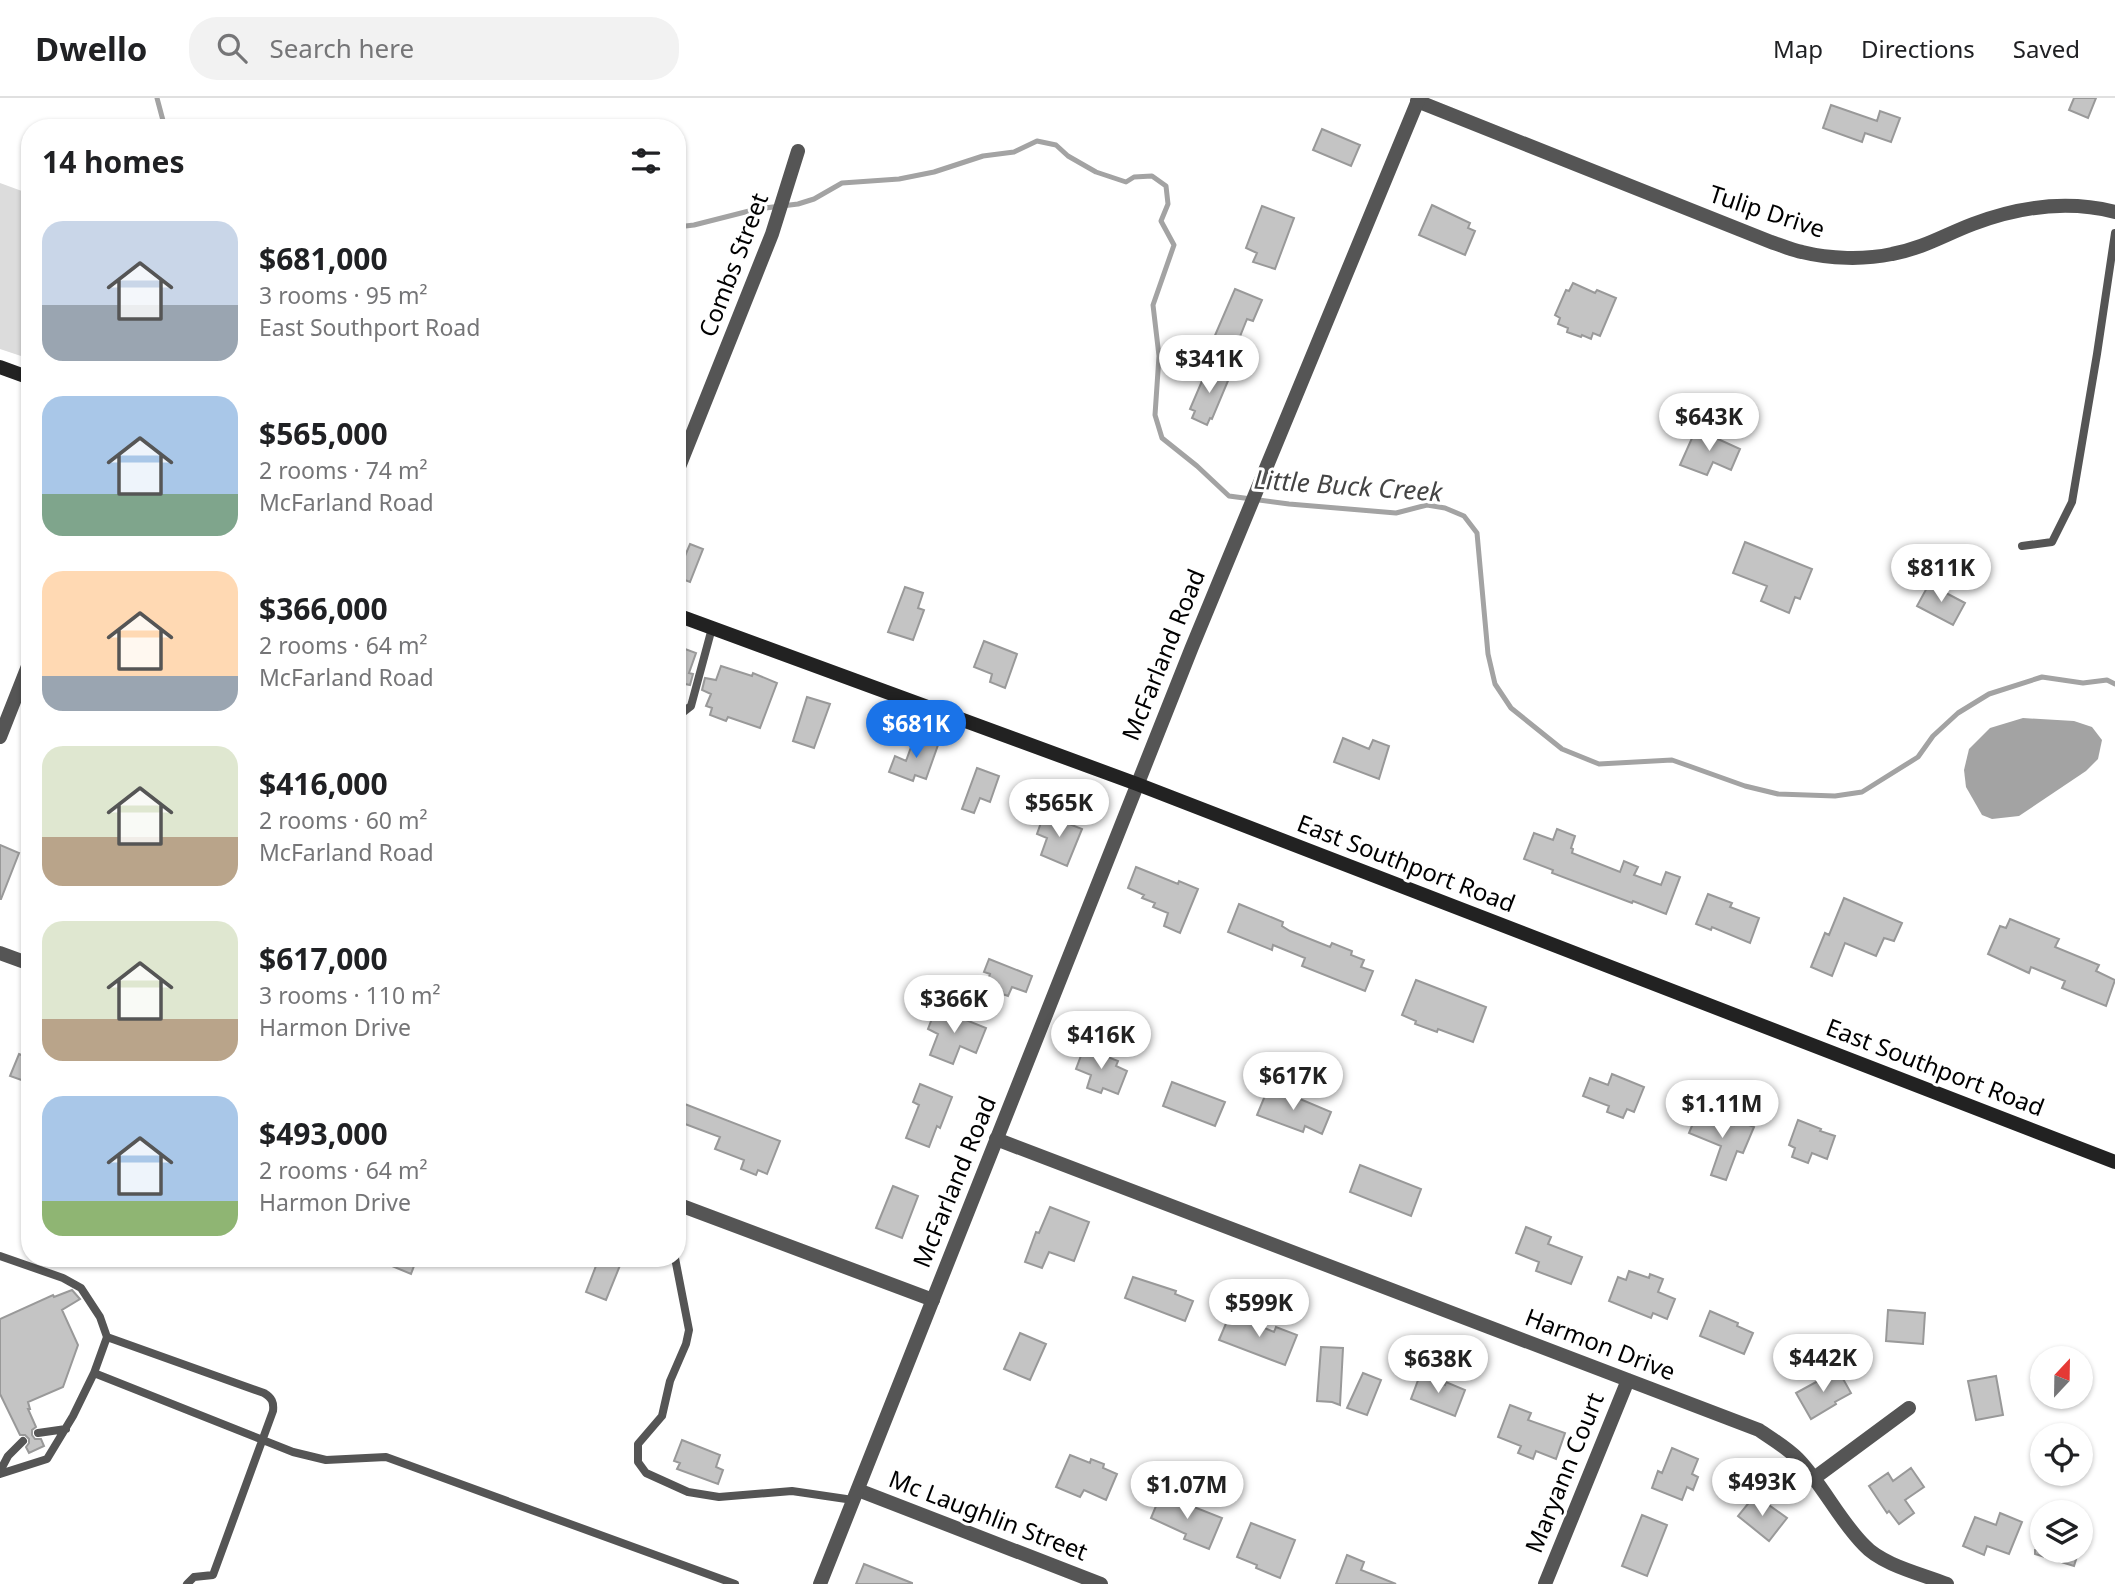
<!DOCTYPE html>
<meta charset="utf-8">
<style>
:root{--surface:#fff;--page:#f2f2f2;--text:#202124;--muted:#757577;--line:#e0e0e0;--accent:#1a73e8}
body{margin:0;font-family:"Noto Sans",sans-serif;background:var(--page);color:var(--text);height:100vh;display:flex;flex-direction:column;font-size:26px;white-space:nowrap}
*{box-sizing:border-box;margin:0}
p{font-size:23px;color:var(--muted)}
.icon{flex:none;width:38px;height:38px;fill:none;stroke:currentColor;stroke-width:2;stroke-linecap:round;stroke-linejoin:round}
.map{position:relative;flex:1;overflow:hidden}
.panel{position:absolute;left:21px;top:21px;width:665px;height:1148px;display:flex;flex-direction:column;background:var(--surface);border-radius:28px;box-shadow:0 2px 5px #0004}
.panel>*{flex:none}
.needle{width:46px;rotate:22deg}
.tools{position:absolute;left:2030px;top:1248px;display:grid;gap:14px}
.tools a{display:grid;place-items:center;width:63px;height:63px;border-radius:50%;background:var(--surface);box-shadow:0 2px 5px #0004;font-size:35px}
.price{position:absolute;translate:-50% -60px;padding:0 16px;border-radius:24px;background:#fff;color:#222;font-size:23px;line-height:46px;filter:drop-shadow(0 2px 4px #0008)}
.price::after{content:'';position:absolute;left:50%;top:42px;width:21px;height:16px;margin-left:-10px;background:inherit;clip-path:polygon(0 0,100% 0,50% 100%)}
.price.selected{background:var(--accent);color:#fff}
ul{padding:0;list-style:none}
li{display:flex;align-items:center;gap:21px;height:175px;padding:0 21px}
li span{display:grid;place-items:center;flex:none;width:196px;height:140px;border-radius:21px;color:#555}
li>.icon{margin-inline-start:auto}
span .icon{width:84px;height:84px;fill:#fffc;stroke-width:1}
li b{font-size:30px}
h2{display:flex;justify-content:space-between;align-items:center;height:84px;padding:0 21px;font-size:30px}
header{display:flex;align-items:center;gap:42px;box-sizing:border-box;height:98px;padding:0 35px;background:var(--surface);border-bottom:2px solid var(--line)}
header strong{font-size:33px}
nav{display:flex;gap:38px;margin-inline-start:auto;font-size:24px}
.search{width:490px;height:63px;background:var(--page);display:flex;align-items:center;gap:18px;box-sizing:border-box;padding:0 24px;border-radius:28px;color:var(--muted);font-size:26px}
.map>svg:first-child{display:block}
.green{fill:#dcdcdc}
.water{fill:#a3a3a3}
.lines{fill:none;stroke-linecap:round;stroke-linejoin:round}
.stream{stroke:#a3a3a3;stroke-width:5}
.building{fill:#c4c4c4;stroke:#999;stroke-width:2}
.service{stroke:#555;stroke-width:8}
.minor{stroke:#555;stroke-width:14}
.tertiary{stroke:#555;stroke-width:14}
.secondary{stroke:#222;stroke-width:14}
.labels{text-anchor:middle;stroke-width:6;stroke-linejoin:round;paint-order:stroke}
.street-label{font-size:24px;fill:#000;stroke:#fff}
.water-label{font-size:26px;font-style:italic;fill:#444;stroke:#fff}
</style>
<header>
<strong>Dwello</strong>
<div class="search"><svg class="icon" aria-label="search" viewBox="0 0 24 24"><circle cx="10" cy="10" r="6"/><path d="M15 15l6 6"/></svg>Search here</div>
<nav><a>Map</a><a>Directions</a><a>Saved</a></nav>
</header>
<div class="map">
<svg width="2115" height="1486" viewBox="0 0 2115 1486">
<rect width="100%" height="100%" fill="#fff"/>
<path class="green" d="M 0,85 L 30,96 L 30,261 L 0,251 Z"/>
<path class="water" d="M 2023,620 L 2074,623 L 2092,629 L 2102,642 L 2098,661 L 2086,673 L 2019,718 L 1992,721 L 1982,717 L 1966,689 L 1964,672 L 1969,651 L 1990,630 Z"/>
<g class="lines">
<path class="stream" d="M 157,0 L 165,30
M 677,129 L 694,127 L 757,111 L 798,106 L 814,101 L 842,85 L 899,81 L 934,74 L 983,58 L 1014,54 L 1037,43 L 1056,47 L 1068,58 L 1096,74 L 1126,84 L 1134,79 L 1152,78 L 1166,88 L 1168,106 L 1161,123 L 1174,147 L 1153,207 L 1159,258 L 1155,317 L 1162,340 L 1197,368 L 1229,398 L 1289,406 L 1396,415 L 1427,407 L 1445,410 L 1464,418 L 1477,435 L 1488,556 L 1495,586 L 1511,610 L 1562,651 L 1599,666 L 1672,662 L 1745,688 L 1778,696 L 1835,698 L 1862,694 L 1918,659 L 1933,638 L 1958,615 L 1989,596 L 2042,579 L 2083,585 L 2107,582 L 2115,586"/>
</g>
<path class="building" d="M 2074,0 L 2096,0 L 2088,20 L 2069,12 Z
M 1831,7 L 1877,23 L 1880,13 L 1900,20 L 1891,44 L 1865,35 L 1862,44 L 1823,30 Z
M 1322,31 L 1360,47 L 1351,68 L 1313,52 Z
M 1432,107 L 1470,125 L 1468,130 L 1475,133 L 1465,157 L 1419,137 Z
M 1262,108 L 1294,120 L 1275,171 L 1253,164 L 1257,155 L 1246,150 Z
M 1573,185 L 1595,195 L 1597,192 L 1616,200 L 1600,238 L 1593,235 L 1591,241 L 1582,237 L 1581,239 L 1567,234 L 1568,230 L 1558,226 L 1560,220 L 1555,217 L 1566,192 L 1569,193 Z
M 1235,191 L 1262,202 L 1253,223 L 1247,221 L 1235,251 L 1213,242 Z
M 1208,269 L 1230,278 L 1212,321 L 1210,320 L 1207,327 L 1192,320 L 1195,313 L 1190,311 Z
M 1696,331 L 1740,351 L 1731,372 L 1713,364 L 1707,377 L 1680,367 Z
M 1745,444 L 1812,471 L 1800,501 L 1795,499 L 1789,515 L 1761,503 L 1767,488 L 1733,475 Z
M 690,446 L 703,451 L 690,484 L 677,479 L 677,477 Z
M 1929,486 L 1965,505 L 1953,527 L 1917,508 Z
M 905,489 L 923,495 L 918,510 L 924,512 L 913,542 L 888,534 Z
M 984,543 L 1017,556 L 1005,590 L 990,584 L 992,576 L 974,569 Z
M 677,548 L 696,555 L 689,575 L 693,576 L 690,587 L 685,586 L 678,604 Z
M 721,568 L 752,578 L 753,575 L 777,585 L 760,630 L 728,619 L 726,623 L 710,617 L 712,610 L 706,608 L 711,596 L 702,592 L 705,580 L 716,582 Z
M 807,599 L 830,606 L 814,650 L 793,643 Z
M 915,638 L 938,647 L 926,681 L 915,677 L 913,683 L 889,674 L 895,658 L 906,663 Z
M 1343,640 L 1369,651 L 1373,642 L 1389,648 L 1379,681 L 1334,664 Z
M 977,670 L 999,678 L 990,704 L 980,700 L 974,715 L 962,711 Z
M 1044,716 L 1082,731 L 1067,768 L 1041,757 L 1047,740 L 1037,736 Z
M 1557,731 L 1575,738 L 1571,750 L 1573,751 L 1572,755 L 1620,774 L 1624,763 L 1638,769 L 1634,777 L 1661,787 L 1666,774 L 1680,779 L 1666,816 L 1633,803 L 1632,805 L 1552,775 L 1553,772 L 1524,761 L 1534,735 L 1553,742 Z
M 0,747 L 19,755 L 1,801 L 0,801 Z
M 1136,769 L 1178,786 L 1179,783 L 1198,791 L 1180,835 L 1164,828 L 1168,815 L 1153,809 L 1155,805 L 1142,800 L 1144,797 L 1128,790 Z
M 1708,796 L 1732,805 L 1730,809 L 1759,820 L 1750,845 L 1712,829 L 1711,832 L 1696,826 Z
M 1844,800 L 1902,825 L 1894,843 L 1884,840 L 1876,858 L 1845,845 L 1832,878 L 1811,869 L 1825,835 L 1829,837 Z
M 1239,806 L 1283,824 L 1282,828 L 1290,833 L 1330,849 L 1332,845 L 1352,853 L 1351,857 L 1364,862 L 1361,869 L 1373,873 L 1365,893 L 1302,868 L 1305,860 L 1273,847 L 1272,852 L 1228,834 Z
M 2010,821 L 2059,841 L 2055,849 L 2099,867 L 2096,873 L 2115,882 L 2106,908 L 2062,890 L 2065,883 L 2031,869 L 2029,875 L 1988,856 L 2000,828 L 2006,830 Z
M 989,861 L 1032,878 L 1026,894 L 1012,889 L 1008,898 L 985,890 L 990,876 L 984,874 Z
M 1416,882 L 1486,909 L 1473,944 L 1438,931 L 1437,934 L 1415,926 L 1416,923 L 1402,917 Z
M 936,910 L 986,930 L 976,955 L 960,948 L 953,966 L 930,957 L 938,936 L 928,931 Z
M 1085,947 L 1100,952 L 1098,955 L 1118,963 L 1116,968 L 1127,973 L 1118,996 L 1103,990 L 1101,995 L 1087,990 L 1091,977 L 1076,971 Z
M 19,956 L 30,961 L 30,985 L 10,978 Z
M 1612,976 L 1644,989 L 1634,1014 L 1627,1011 L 1623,1020 L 1607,1014 L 1609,1008 L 1583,998 L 1590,980 L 1608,987 Z
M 1172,984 L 1225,1004 L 1215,1028 L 1163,1008 Z
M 920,986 L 952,999 L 940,1030 L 937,1028 L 929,1049 L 906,1040 L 919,1007 L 913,1004 Z
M 1269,988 L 1331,1014 L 1322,1036 L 1305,1028 L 1303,1034 L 1257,1017 Z
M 677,1003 L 780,1043 L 767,1076 L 758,1072 L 756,1077 L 741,1071 L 744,1062 L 715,1051 L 720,1039 L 677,1023 Z
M 1698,1013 L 1734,1027 L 1736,1022 L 1754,1029 L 1743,1055 L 1737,1053 L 1726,1082 L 1711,1077 L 1721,1048 L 1689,1035 Z
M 1798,1022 L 1821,1031 L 1820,1033 L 1835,1038 L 1827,1061 L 1812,1055 L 1808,1065 L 1792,1059 L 1795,1050 L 1789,1047 Z
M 1360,1067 L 1421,1091 L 1411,1118 L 1350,1094 Z
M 893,1088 L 918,1098 L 902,1140 L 876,1130 Z
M 1050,1109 L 1089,1124 L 1074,1163 L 1049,1154 L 1042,1170 L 1025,1164 L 1036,1134 L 1039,1135 Z
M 1526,1129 L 1551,1139 L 1548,1146 L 1582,1159 L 1571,1186 L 1536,1173 L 1539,1164 L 1516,1155 Z
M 373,1160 L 417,1160 L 411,1176 Z
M 599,1160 L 623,1160 L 606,1202 L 586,1194 Z
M 1629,1173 L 1649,1180 L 1650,1176 L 1663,1181 L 1658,1194 L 1675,1201 L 1667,1221 L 1653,1215 L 1651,1220 L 1609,1203 L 1618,1179 L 1626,1182 Z
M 1133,1179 L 1176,1193 L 1175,1196 L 1193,1203 L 1185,1223 L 1125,1200 Z
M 72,1192 L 80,1201 L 62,1212 L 78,1247 L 63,1289 L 28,1304 L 30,1311 L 28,1311 L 36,1329 L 32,1332 L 32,1337 L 35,1341 L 41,1341 L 44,1348 L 29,1355 L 26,1349 L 29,1345 L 29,1341 L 25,1337 L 20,1337 L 0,1296 L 0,1221 L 53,1197 L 54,1199 Z
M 1888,1212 L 1925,1215 L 1923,1246 L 1886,1243 Z
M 1710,1213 L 1738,1225 L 1737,1228 L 1753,1235 L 1744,1256 L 1700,1238 Z
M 1230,1216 L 1274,1234 L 1276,1229 L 1297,1237 L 1285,1267 L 1219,1242 Z
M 1020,1235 L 1046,1246 L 1030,1282 L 1004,1271 Z
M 1321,1249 L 1343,1250 L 1340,1307 L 1332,1304 L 1317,1303 Z
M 1838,1272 L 1851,1295 L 1835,1304 L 1836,1306 L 1811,1321 L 1796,1295 Z
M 1363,1275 L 1381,1282 L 1367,1317 L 1347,1310 Z
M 1420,1277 L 1445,1287 L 1446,1284 L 1465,1292 L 1455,1318 L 1411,1301 Z
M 1996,1278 L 2003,1317 L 1976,1322 L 1968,1283 Z
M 1510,1307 L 1531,1315 L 1528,1322 L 1565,1335 L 1556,1361 L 1536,1353 L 1533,1361 L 1518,1355 L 1521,1348 L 1498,1339 Z
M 682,1342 L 720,1357 L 716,1369 L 723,1372 L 718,1386 L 677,1371 L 680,1365 L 674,1363 Z
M 1672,1350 L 1698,1361 L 1692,1376 L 1698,1379 L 1693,1392 L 1687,1389 L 1682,1402 L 1652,1390 L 1658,1373 L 1662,1375 Z
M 1070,1357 L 1090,1365 L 1091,1361 L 1104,1366 L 1103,1370 L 1117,1376 L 1106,1402 L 1084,1392 L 1080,1399 L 1056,1389 Z
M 1911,1370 L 1924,1389 L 1905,1402 L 1914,1415 L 1899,1426 L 1889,1413 L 1887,1415 L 1869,1388 L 1888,1375 L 1893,1383 Z
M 1161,1396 L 1222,1420 L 1209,1451 L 1184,1441 L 1186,1436 L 1151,1420 Z
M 1755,1397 L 1787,1420 L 1769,1443 L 1738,1418 Z
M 2000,1415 L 2022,1424 L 2009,1456 L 1987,1448 L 1984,1457 L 1963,1448 L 1975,1419 L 1996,1427 Z
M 1642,1417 L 1667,1427 L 1647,1478 L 1622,1468 Z
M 1251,1425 L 1295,1442 L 1280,1480 L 1256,1470 L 1257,1467 L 1237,1459 Z
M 2035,1452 L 2079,1452 L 2074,1468 L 2035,1456 Z
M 1347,1457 L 1364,1464 L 1361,1472 L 1396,1486 L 1336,1486 Z
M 864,1466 L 912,1485 L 912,1486 L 856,1486 Z"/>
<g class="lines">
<path class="service" d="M 2022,448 L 2052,444 L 2072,404 L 2097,256 L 2115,135
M 677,616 L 682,615 L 691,608 L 712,530
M 677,1143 L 683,1108
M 0,1158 L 63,1180 L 81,1190 L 100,1219 L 107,1239 L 94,1275
M 675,1160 L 689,1232 L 686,1246 L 670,1283 L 662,1318 L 638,1346 L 638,1364 L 646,1375 L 688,1394 L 719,1399 L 792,1393 L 853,1402
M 107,1239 L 264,1295 C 272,1300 274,1304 273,1313 L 213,1477 L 194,1479 L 187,1486
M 38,1335 L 66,1331
M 0,1373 L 8,1358 L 23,1343
M 0,1376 L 47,1361 L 73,1318 L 94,1275 L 293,1354 L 326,1362 L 386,1359 L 735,1486"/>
<path class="minor" d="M 1417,3 L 1771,144 C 1781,147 1791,152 1802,154 C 1830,161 1864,162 1892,156 C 1924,150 1944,137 1973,126 C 2018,109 2068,102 2115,114
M 677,374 L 772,136 L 798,53
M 0,639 L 30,563
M 0,855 L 30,866
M 996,1041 L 1759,1332 C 1772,1341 1786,1349 1798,1361 C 1823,1387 1839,1422 1864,1447 C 1882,1467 1922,1476 1947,1486
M 677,1106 L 933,1202
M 1813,1381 L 1909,1310
M 858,1392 L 1101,1486
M 1545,1486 L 1628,1282"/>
<path class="tertiary" d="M 820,1486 L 1192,549 L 1419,0"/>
<path class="secondary" d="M 0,269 L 30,280
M 677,517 L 1137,686 L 2115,1064"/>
</g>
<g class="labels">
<g class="street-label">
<text transform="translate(1767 114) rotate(18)" y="8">Tulip Drive</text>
<text transform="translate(734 167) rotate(-69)" y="8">Combs Street</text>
<text transform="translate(1164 557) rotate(-68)" y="8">McFarland Road</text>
<text transform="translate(1406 766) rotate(21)" y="8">East Southport Road</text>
<text transform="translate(1935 970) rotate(21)" y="8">East Southport Road</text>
<text transform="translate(955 1084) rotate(-68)" y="8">McFarland Road</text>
<text transform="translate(1600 1247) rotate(21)" y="8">Harmon Drive</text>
<text transform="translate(1565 1375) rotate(-68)" y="8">Maryann Court</text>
<text transform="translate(988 1418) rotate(21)" y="8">Mc Laughlin Street</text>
</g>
<g class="water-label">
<text transform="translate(1348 388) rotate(4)" y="9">Little Buck Creek</text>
</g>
</g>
</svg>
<div class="tools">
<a><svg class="needle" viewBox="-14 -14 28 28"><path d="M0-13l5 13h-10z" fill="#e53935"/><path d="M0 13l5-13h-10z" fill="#757577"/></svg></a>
<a><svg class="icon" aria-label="locate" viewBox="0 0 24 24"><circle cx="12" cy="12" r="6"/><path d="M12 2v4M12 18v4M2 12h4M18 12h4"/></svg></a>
<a><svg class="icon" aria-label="layers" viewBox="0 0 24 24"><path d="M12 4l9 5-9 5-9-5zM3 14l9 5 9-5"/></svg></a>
</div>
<b class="price" style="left:1209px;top:297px">$341K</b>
<b class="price" style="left:1709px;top:355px">$643K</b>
<b class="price" style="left:1941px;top:506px">$811K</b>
<b class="price selected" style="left:916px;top:662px">$681K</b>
<b class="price" style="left:1059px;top:741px">$565K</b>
<b class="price" style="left:954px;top:937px">$366K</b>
<b class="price" style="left:1101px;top:973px">$416K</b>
<b class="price" style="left:1293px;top:1014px">$617K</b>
<b class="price" style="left:1722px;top:1042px">$1.11M</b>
<b class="price" style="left:1259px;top:1241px">$599K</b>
<b class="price" style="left:1823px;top:1296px">$442K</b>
<b class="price" style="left:1438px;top:1297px">$638K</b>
<b class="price" style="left:1762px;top:1420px">$493K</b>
<b class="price" style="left:1187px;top:1423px">$1.07M</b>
<section class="panel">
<h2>14 homes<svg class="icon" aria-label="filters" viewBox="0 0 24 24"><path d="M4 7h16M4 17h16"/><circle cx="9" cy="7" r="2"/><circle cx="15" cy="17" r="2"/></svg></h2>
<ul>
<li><span style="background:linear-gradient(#c9d6e8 60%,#9aa5b1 0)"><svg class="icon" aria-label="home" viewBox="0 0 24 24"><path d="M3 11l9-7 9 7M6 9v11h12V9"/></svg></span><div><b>$681,000</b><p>3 rooms · 95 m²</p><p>East Southport Road</p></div></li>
<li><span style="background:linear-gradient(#a9c7e8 70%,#7fa58c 0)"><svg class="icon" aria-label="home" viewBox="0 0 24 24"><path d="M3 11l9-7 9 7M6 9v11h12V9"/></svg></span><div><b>$565,000</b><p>2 rooms · 74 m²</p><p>McFarland Road</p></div></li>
<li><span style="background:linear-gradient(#ffd9b3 75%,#9aa5b1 0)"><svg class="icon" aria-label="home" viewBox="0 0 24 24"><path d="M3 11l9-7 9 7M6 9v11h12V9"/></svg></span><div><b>$366,000</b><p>2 rooms · 64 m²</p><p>McFarland Road</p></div></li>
<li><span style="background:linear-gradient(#dfe7d0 65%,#b9a48a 0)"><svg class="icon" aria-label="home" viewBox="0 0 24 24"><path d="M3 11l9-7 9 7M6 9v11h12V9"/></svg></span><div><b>$416,000</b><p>2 rooms · 60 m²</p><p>McFarland Road</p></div></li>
<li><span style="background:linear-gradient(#dfe7d0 70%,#b9a48a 0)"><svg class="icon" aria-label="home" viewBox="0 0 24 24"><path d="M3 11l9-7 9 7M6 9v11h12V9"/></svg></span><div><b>$617,000</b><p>3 rooms · 110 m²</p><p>Harmon Drive</p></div></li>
<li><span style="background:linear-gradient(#a9c7e8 75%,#8fb573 0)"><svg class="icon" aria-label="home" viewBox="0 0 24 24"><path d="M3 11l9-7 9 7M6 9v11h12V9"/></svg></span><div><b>$493,000</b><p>2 rooms · 64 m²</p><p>Harmon Drive</p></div></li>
</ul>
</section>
</div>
